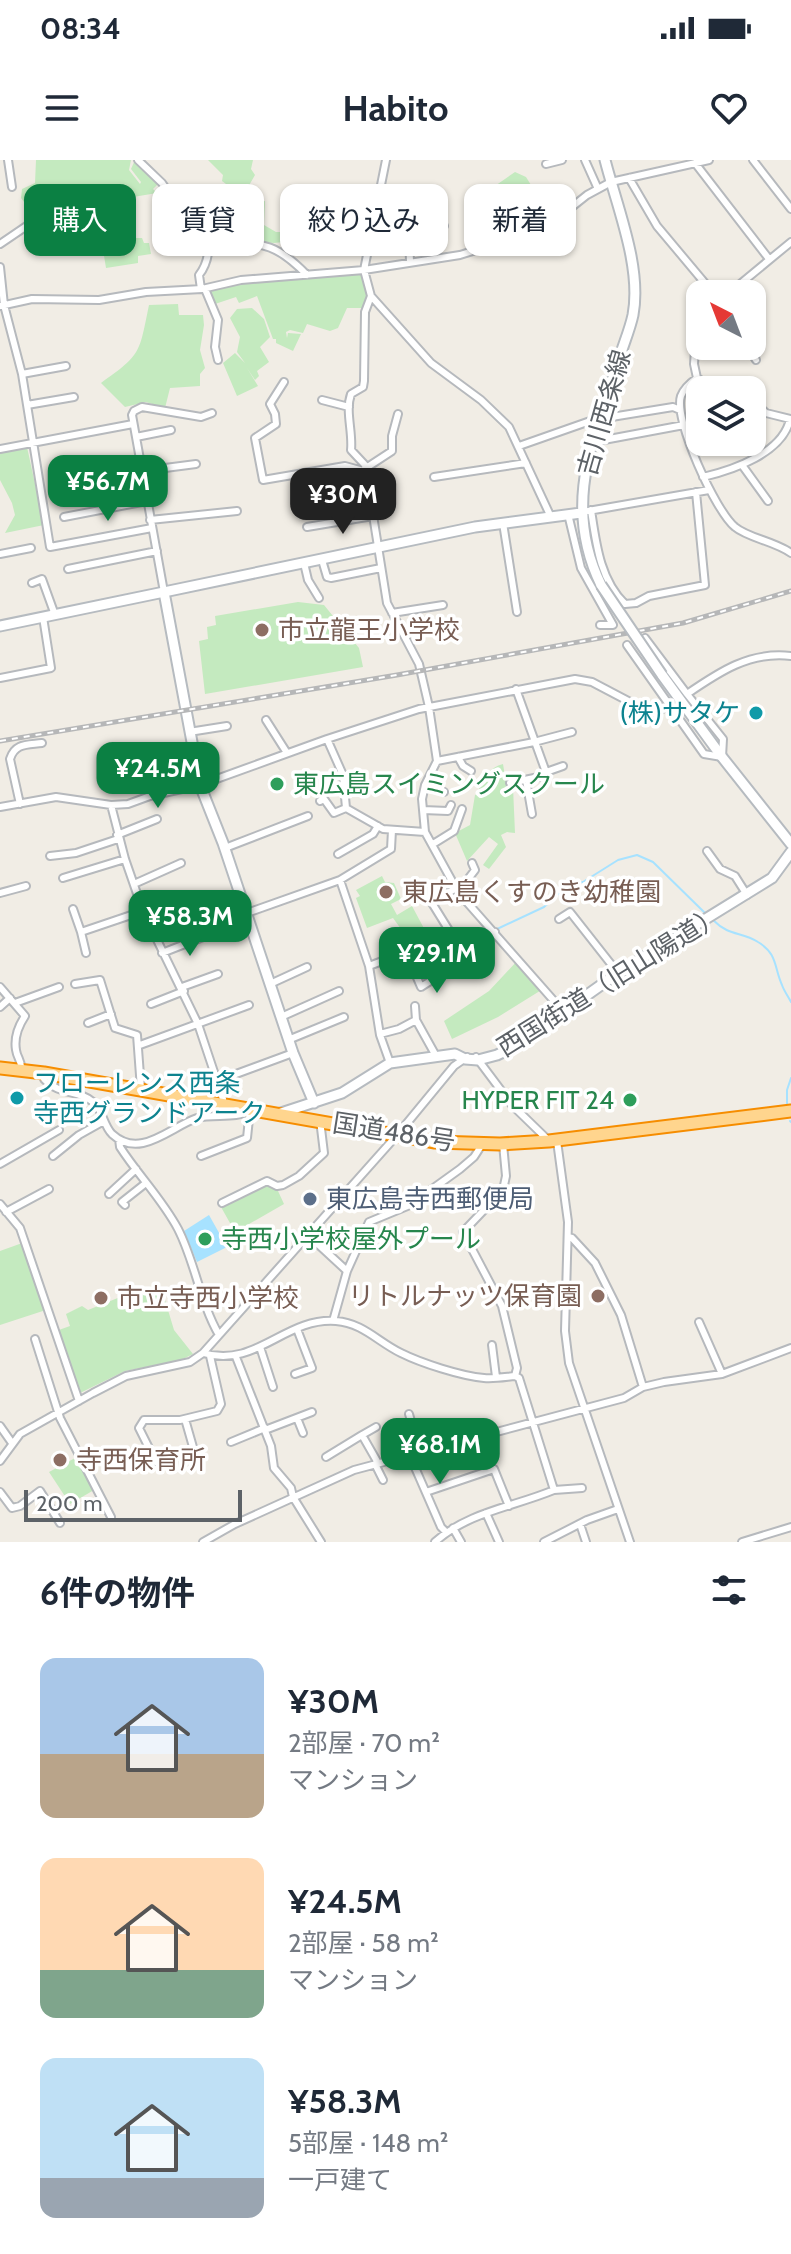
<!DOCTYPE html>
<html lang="ja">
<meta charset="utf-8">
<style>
:root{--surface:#fff;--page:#f2f2f3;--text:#1f2937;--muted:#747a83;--accent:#0b8043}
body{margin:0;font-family:Cabin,"Noto Sans JP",sans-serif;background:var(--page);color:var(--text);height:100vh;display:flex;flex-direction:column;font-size:30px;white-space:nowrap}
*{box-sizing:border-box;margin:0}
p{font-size:26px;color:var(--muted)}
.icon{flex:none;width:44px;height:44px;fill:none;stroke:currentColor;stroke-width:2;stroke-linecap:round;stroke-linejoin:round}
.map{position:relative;height:1382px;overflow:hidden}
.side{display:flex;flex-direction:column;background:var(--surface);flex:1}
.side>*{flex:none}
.guide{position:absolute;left:24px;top:24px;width:744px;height:72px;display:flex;gap:16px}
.needle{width:52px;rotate:318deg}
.buttons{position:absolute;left:686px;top:120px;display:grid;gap:16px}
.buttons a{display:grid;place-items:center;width:80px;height:80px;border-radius:16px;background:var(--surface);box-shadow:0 2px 6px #0004;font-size:40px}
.scale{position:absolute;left:24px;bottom:20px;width:218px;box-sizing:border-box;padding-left:8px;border:4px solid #5d6267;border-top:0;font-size:22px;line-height:28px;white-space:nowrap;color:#5d6267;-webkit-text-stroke:6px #fff;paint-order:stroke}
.price{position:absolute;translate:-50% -68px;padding:0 18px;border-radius:16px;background:var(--accent);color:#fff;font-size:26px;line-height:52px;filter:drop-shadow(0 2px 4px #0008)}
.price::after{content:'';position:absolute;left:50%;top:48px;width:24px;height:18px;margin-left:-12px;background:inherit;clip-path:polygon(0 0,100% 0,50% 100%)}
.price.on{background:#222;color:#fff}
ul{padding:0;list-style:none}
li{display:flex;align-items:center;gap:24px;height:200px;padding:0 40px}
li span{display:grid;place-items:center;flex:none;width:224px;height:160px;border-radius:16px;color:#555}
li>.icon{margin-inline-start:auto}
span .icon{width:96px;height:96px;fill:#fffc;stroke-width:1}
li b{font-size:34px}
h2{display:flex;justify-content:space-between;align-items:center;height:96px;padding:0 40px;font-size:34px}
.tag{padding:0 28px;border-radius:16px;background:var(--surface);box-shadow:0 2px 6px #0004;font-size:28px;line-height:72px}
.tag.on{background:var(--accent);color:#fff}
.status{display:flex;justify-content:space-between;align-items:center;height:56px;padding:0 40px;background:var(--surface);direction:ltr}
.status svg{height:22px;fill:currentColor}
header{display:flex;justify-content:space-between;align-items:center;height:104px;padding:0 40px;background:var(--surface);font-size:36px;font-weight:700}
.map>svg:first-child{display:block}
.green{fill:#c4eabf}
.water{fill:#a7e2ff}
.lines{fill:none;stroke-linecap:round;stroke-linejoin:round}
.stream{stroke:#a7e2ff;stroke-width:2}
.street-casing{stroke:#b6b9bd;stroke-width:10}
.secondary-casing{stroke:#b6bbc0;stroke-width:13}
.highway-casing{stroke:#f68d00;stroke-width:15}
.street{stroke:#fff;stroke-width:6}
.secondary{stroke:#fff;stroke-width:9}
.highway{stroke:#ffd58e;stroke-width:11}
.rail-casing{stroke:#b6b7b8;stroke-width:5}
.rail{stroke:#fff;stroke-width:2;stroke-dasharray:6;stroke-linecap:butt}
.secondary-bridge-casing{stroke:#b6bbc0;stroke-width:13;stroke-linecap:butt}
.secondary-bridge{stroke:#fff;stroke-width:9}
.education-dot{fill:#8d6e63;stroke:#fff;stroke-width:3}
.culture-dot{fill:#0f9aa8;stroke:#fff;stroke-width:3}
.leisure-dot{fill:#2e9e5b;stroke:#fff;stroke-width:3}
.service-dot{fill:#5c6f8a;stroke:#fff;stroke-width:3}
.labels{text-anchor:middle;stroke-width:7;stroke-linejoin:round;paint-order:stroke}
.street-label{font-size:26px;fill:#5d6267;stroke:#fff}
.education-label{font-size:26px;fill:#785e54;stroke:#fff;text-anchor:start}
.culture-label{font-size:26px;fill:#0d838f;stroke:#fff;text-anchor:end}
.leisure-label{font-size:26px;fill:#27864d;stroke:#fff;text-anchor:start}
.service-label{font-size:26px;fill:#4e5e75;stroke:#fff;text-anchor:start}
</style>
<div class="status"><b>08:34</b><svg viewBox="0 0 49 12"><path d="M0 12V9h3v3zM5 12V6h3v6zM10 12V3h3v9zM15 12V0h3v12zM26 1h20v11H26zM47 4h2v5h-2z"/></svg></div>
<header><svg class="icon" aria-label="menu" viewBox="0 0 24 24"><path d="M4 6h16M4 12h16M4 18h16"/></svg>Habito<svg class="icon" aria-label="heart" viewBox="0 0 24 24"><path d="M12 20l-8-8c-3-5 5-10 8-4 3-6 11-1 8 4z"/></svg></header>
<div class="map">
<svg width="791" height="1382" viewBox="0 0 791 1382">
<rect width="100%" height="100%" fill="#f1ede5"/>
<path class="green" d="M 36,0 L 131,0 L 129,10 L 140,24 L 141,22 L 131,9 L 135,0 L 158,24 L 153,29 L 157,33 L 133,37 L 132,34 L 129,37 L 122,24 L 98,32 L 100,50 L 78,70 L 47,72 L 21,38 L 22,29 L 35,23 Z
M 208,0 L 253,0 L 251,9 L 255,15 L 236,48 L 229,44 L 222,52 L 219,50 L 226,35 L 222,32 L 226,24 L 222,21 L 223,15 Z
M 515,12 L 526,17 L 531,25 L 515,35 L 518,44 L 505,56 L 490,60 L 478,79 L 474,77 L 472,55 L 466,46 L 472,34 L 492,28 Z
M 265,41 L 264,65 L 276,72 L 293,72 L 292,81 L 274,83 L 214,78 L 211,67 L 217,53 L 226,55 L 227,49 L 242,52 L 243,46 Z
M 124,47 L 129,69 L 134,68 L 136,78 L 142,78 L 144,83 L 149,83 L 151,94 L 138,96 L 138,103 L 106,108 L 99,65 Z
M 362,113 L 368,136 L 364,148 L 347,148 L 338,168 L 330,171 L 307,164 L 303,173 L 290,170 L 286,172 L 287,178 L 288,173 L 301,174 L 293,191 L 276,183 L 276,179 L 273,179 L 257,136 L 239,143 L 236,137 L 215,144 L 208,130 L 241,121 Z
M 178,144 L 179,155 L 203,155 L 204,165 L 200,190 L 205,208 L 200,214 L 200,226 L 170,228 L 165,248 L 146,242 L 125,247 L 101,223 C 142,194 139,193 149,145 Z
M 252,148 L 264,159 L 270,177 L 260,187 L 269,202 L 257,211 L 259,216 L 255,220 L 247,208 L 258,226 L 237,236 L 223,203 L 235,193 L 245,203 L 237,192 L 240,177 L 230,158 L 237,149 Z
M 27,287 L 44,365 L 5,373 L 15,355 L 12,343 L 0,320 L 0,293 Z
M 298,442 L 324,445 L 359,488 L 363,507 L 205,534 L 199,481 L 208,479 L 207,467 L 216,465 L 215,456 Z
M 503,604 L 507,628 L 513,627 L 515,673 L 507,672 L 501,675 L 506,687 L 489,709 L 483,705 L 498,684 L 489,677 L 467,701 L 455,673 L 470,665 L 475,635 L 478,634 C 480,620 490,607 503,604 Z
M 382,716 L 385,722 L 394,723 L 401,739 L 391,744 L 397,755 L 412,746 L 427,774 L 414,787 L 393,758 L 367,768 L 356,738 L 360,736 L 356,730 Z
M 518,800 L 543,829 L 498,857 L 452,879 L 444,861 L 489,831 Z
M 266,1025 L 278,1031 L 284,1044 L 235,1072 L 221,1047 Z
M 25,1082 L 49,1149 L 0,1165 L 0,1091 Z
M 154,1126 L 160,1140 L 165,1140 L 174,1170 L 193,1194 L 181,1200 L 125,1211 L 80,1233 L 56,1171 L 70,1166 L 66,1154 L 82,1146 L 88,1150 L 140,1129 Z
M 77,1297 L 94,1330 L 70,1344 L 49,1312 Z"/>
<path class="water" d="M 209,1055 L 227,1087 L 197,1102 L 184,1071 Z"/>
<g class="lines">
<path class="stream" d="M 713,760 C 730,777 741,771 758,782 C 778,794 774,808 782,825 C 784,831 788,836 791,842
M 495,770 L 544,747 L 567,726 L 583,722 L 618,700 L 637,695 L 653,702 L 705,753
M 787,945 L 787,930 L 791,918
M 790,961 L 791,962"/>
<g class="street-casing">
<path id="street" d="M 8,0 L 12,27
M 138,0 L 162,23 L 178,46 L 206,60 C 210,78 211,100 199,115 L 201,129
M 386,0 L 364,110 L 371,136 L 431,203 L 481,240 L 509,267 L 550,355
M 585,0 L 598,29
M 753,0 L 791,49
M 695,3 L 769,99
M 546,4 L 562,0
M 629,18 L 657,66 L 714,134
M 209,82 C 258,85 270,77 307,115
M 0,84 L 31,63
M 410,102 L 409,75 L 414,70 L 444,66
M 0,107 L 4,145 L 22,214 L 50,387 L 152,368
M 205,129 L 218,160 L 215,187 L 218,200
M 728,134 L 791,82
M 371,136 L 365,152 L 364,221 L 363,227 L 351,234 C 345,251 353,272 351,290 L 365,305 L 387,443 L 419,504 L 429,547 L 437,601 L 425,625 L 422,639 L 425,672 L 458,732 L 562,850
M 0,146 L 32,139 L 99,140 L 146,132 L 202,129 L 241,120 L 364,110 L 460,95 L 476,90 L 489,79 L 518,68 L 553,62 L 587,35 L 611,22 L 709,0
M 747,186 L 756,200
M 22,214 L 66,206
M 697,218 L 694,204 L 697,161 L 700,157
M 284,222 L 270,244 L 275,254 L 276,264 L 255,278 L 263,320 L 345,306 L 367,312
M 733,230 L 709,226 L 697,218 C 690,223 684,228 681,236 C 673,259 716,352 735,367 C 748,378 774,381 791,393
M 322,240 L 349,247
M 752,240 L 766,253 L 790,259
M 27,245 L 74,237
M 136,277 L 171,270
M 593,282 L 684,265
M 519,286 L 593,260 L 673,247 L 680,250
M 0,289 L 133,264
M 742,305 L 768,341
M 366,308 L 392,291 L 392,276 L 398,254
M 142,311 L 196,304
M 434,317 L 526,303
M 703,317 C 733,310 783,293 790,259
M 60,322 L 142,307
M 591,350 C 596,383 600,420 625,444 L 636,443 L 649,436 L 705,425 L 696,332
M 588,351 L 709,330
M 568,354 L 581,408 L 613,465 L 600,465
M 64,357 L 147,341
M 150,360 L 237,351
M 503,363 L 517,452
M 307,367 L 373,356
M 0,394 L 31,388
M 322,400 L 327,417 L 331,418 L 381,408
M 304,403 L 308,420 L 319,438
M 68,409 L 157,391
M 32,423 L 42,419 L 55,455
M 164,432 L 132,255 L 134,251 L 142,247 L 201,257 L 212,253
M 392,453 L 443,445
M 645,478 L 687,534
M 627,485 L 704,594 L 722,597 L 723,579 L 687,534 C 719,512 750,491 791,496
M 0,518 L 51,508 L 43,457
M 516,529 L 547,615
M 266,560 L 287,593
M 189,572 L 227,566
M 327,579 L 343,615 L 346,648 L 383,669 L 425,672
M 458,597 L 463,606 L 471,611
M 437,601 L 534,582 L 572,572
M 546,612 L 563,606
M 526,620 L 532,654
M 510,623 L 539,617 L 546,612
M 425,625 L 444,632
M 320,641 L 324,639 L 334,653 L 346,648
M 20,644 L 10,599 C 15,583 27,585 42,583
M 111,645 L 125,699 L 143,751 L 198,864 L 223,939 L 221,943
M 0,647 L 56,637 L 111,645 L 128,644 L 150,636 L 200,625 L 327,579 L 419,549 L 575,519 L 592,522 L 649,552 L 659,551 L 668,545
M 423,650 L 448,651 L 451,645
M 117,675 L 157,659
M 433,684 L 454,671 L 462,649
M 225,688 L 308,656
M 707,691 L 720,709 L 735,716 L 747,735
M 338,694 L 373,674 L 378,666
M 50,696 L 76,693 L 118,679
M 63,718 L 125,699
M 340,720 L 369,806 L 380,875 L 390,903
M 134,724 L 181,703
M 458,732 L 475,710 L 472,703
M 0,733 L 26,726
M 73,749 L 81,772
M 247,753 L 340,720 L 391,689 L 392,670
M 559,759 L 570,752 L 618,813
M 450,772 L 432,743 L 456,728
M 86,793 L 81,772 L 143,751
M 162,793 L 208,775
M 369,806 L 406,792 L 421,827 L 458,803 L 495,772
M 75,824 L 100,820 L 115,868 L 137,875 L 141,929
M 270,824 L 307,807
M 0,827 L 25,856 C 19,865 14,878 16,890 C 17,898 22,901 21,909
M 182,827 L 218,814
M 15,843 L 59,827
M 151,844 L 184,831
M 415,846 L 416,860 L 436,896
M 0,847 L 10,838
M 281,857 L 339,831
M 88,863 L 111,854
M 380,874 L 399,869 L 416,860
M 288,880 L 344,857
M 140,885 L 249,845
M 476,897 L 512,945 L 547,979
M 44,913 L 44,919 C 60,936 78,929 93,942 C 103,950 103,965 112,974 C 140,1000 170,967 197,958 C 214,953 236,960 250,950
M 217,921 L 293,893
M 119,979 L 120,987 C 138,1015 162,1039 178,1069 C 195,1102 200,1142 219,1175
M 557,981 L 568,1062 L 565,1171 L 569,1203 L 630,1382
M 503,984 L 506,1016 L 503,1030 L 463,1072 L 502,1146 L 517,1208 L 515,1216
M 53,996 L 79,975 L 104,961
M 201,996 L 247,978 L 250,949
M 0,1004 L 59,970
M 109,1034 L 136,1009
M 222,1043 L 267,1021 L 277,1026 L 283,1025 L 299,1016 L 324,993 L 320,960
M 0,1044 L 20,1068 L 79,1241
M 125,1045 L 122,1042 L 146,1023
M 6,1052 L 49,1029
M 307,1074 L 347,1111
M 568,1077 L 572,1078 L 595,1103 L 621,1155 L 643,1227
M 333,1161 L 347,1111 L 369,1062 L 410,1045 L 460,1009 L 474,997 L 483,983
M 699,1162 L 722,1214
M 35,1179 L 60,1258 L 111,1357
M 492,1185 L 496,1217
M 260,1187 L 273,1227
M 203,1193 C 256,1209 285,1157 336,1161 C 363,1163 378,1182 401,1193 C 421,1203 461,1216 484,1218 C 494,1219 505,1217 515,1216 L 519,1218 L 554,1330 C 513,1347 468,1352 435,1382
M 236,1197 L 271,1286 L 274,1308 L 291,1328 L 293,1337 L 321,1382
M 295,1214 L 312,1208 L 297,1169
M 409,1254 L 420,1293
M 297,1258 L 303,1273
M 185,1259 L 193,1287
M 0,1266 L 12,1283
M 265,1270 L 312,1252
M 362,1275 L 376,1267
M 231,1282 L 265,1268
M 410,1296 L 441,1367 L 446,1372
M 326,1297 L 362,1275 L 378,1303
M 0,1301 L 20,1274 L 93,1233 L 126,1216 L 190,1202 L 203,1193 L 398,974 L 454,906 L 467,897
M 156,1302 L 139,1268 L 144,1260 L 180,1260 L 217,1251 L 221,1244 L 210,1196
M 375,1304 L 383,1320
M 554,1330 L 582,1328
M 0,1332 L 12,1348 L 20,1346 L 40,1331 L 60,1363
M 426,1332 L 494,1309 L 509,1346
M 486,1353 L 499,1382
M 580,1364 L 586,1382
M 453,1368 L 461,1382
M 203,1382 L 235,1364 L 354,1310 L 624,1238 L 643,1227 L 664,1222 L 722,1214 L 791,1188
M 544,1382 L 587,1360 L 618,1349
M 742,1382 L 791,1367"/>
</g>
<g class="secondary-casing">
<path id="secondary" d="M 601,425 C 561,343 595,276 620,196 C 624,183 630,169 633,155 C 642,107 617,47 605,0
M 0,466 L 164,432
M 662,515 L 722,597 L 791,684
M 314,943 L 293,893 L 223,683 L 200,625 L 164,432 L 475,367 L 581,353
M 278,954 L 342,933 L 390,903 L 455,894 L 465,899 L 478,900 L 497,895 L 514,887 L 618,813 L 772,718 L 791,692"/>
</g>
<g class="highway-casing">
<path id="highway" d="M 0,908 L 44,913 L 435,982 L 500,984 L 549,981 L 791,951"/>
</g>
<use href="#street" class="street"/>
<use href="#secondary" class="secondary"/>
<use href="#highway" class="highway"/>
<g class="rail-casing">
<path id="rail" d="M 0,581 L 397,515 L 683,463 L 791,431"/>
</g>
<use href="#rail" class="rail"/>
<g class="secondary-bridge-casing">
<path id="secondary-bridge" d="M 601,425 L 662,515"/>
</g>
<use href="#secondary-bridge" class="secondary-bridge"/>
</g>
<g class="education-dot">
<circle cx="262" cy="470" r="8"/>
<circle cx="386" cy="732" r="8"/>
<circle cx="598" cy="1136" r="8"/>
<circle cx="101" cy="1138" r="8"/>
<circle cx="60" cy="1300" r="8"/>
</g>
<g class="culture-dot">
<circle cx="756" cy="553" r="8"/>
<circle cx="17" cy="938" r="8"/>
</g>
<g class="leisure-dot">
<circle cx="277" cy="624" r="8"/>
<circle cx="630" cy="940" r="8"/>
<circle cx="205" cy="1079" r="8"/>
</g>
<circle class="service-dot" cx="310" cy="1039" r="8"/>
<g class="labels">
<g class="street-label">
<text transform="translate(604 253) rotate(-74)" y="9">吉川西条線</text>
<text transform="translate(610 821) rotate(-32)" y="9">西国街道（旧山陽道）</text>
<text transform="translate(394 972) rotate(9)" y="9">国道486号</text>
</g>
<g class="education-label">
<text x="278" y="479">市立龍王小学校</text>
<text x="402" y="741">東広島くすのき幼稚園</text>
<text x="582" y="1145" text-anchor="end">リトルナッツ保育園</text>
<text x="117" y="1147">市立寺西小学校</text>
<text x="76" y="1309">寺西保育所</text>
</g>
<g class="culture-label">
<text x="740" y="562">(株)サタケ</text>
<text x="33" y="932" text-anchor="start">フローレンス西条<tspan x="33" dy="30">寺西グランドアーク</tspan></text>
</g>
<g class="leisure-label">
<text x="293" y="633">東広島スイミングスクール</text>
<text x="614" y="949" text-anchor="end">HYPER FIT 24</text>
<text x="221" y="1088">寺西小学校屋外プール</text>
</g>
<g class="service-label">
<text x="326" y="1048">東広島寺西郵便局</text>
</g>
</g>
</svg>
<div class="buttons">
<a><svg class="needle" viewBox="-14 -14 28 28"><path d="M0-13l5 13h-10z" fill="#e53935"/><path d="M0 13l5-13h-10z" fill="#747a83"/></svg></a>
<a><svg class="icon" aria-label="layers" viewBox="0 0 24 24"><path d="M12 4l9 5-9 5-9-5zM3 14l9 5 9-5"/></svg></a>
</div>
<div class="scale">200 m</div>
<b class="price" style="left:108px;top:363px">¥56.7M</b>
<b class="price on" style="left:343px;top:376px">¥30M</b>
<b class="price" style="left:158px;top:650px">¥24.5M</b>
<b class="price" style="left:190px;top:798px">¥58.3M</b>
<b class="price" style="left:437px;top:835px">¥29.1M</b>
<b class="price" style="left:440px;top:1326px">¥68.1M</b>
<div class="guide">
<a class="tag on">購入</a>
<a class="tag">賃貸</a>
<a class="tag">絞り込み</a>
<a class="tag">新着</a>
</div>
</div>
<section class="side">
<h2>6件の物件<svg class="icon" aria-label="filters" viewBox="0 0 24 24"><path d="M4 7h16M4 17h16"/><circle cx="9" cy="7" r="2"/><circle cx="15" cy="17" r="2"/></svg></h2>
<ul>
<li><span style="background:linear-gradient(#a9c7e8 60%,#b9a48a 0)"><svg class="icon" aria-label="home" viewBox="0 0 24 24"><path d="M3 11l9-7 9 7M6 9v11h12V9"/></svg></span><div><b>¥30M</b><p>2部屋 · 70 m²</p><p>マンション</p></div></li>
<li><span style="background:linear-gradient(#ffd9b3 70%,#7fa58c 0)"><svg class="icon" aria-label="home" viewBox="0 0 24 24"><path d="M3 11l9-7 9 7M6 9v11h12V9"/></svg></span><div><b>¥24.5M</b><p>2部屋 · 58 m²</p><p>マンション</p></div></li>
<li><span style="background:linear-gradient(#bfe0f5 75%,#9aa5b1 0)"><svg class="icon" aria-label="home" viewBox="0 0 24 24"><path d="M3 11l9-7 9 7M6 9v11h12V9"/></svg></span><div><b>¥58.3M</b><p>5部屋 · 148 m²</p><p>一戸建て</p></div></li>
</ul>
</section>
